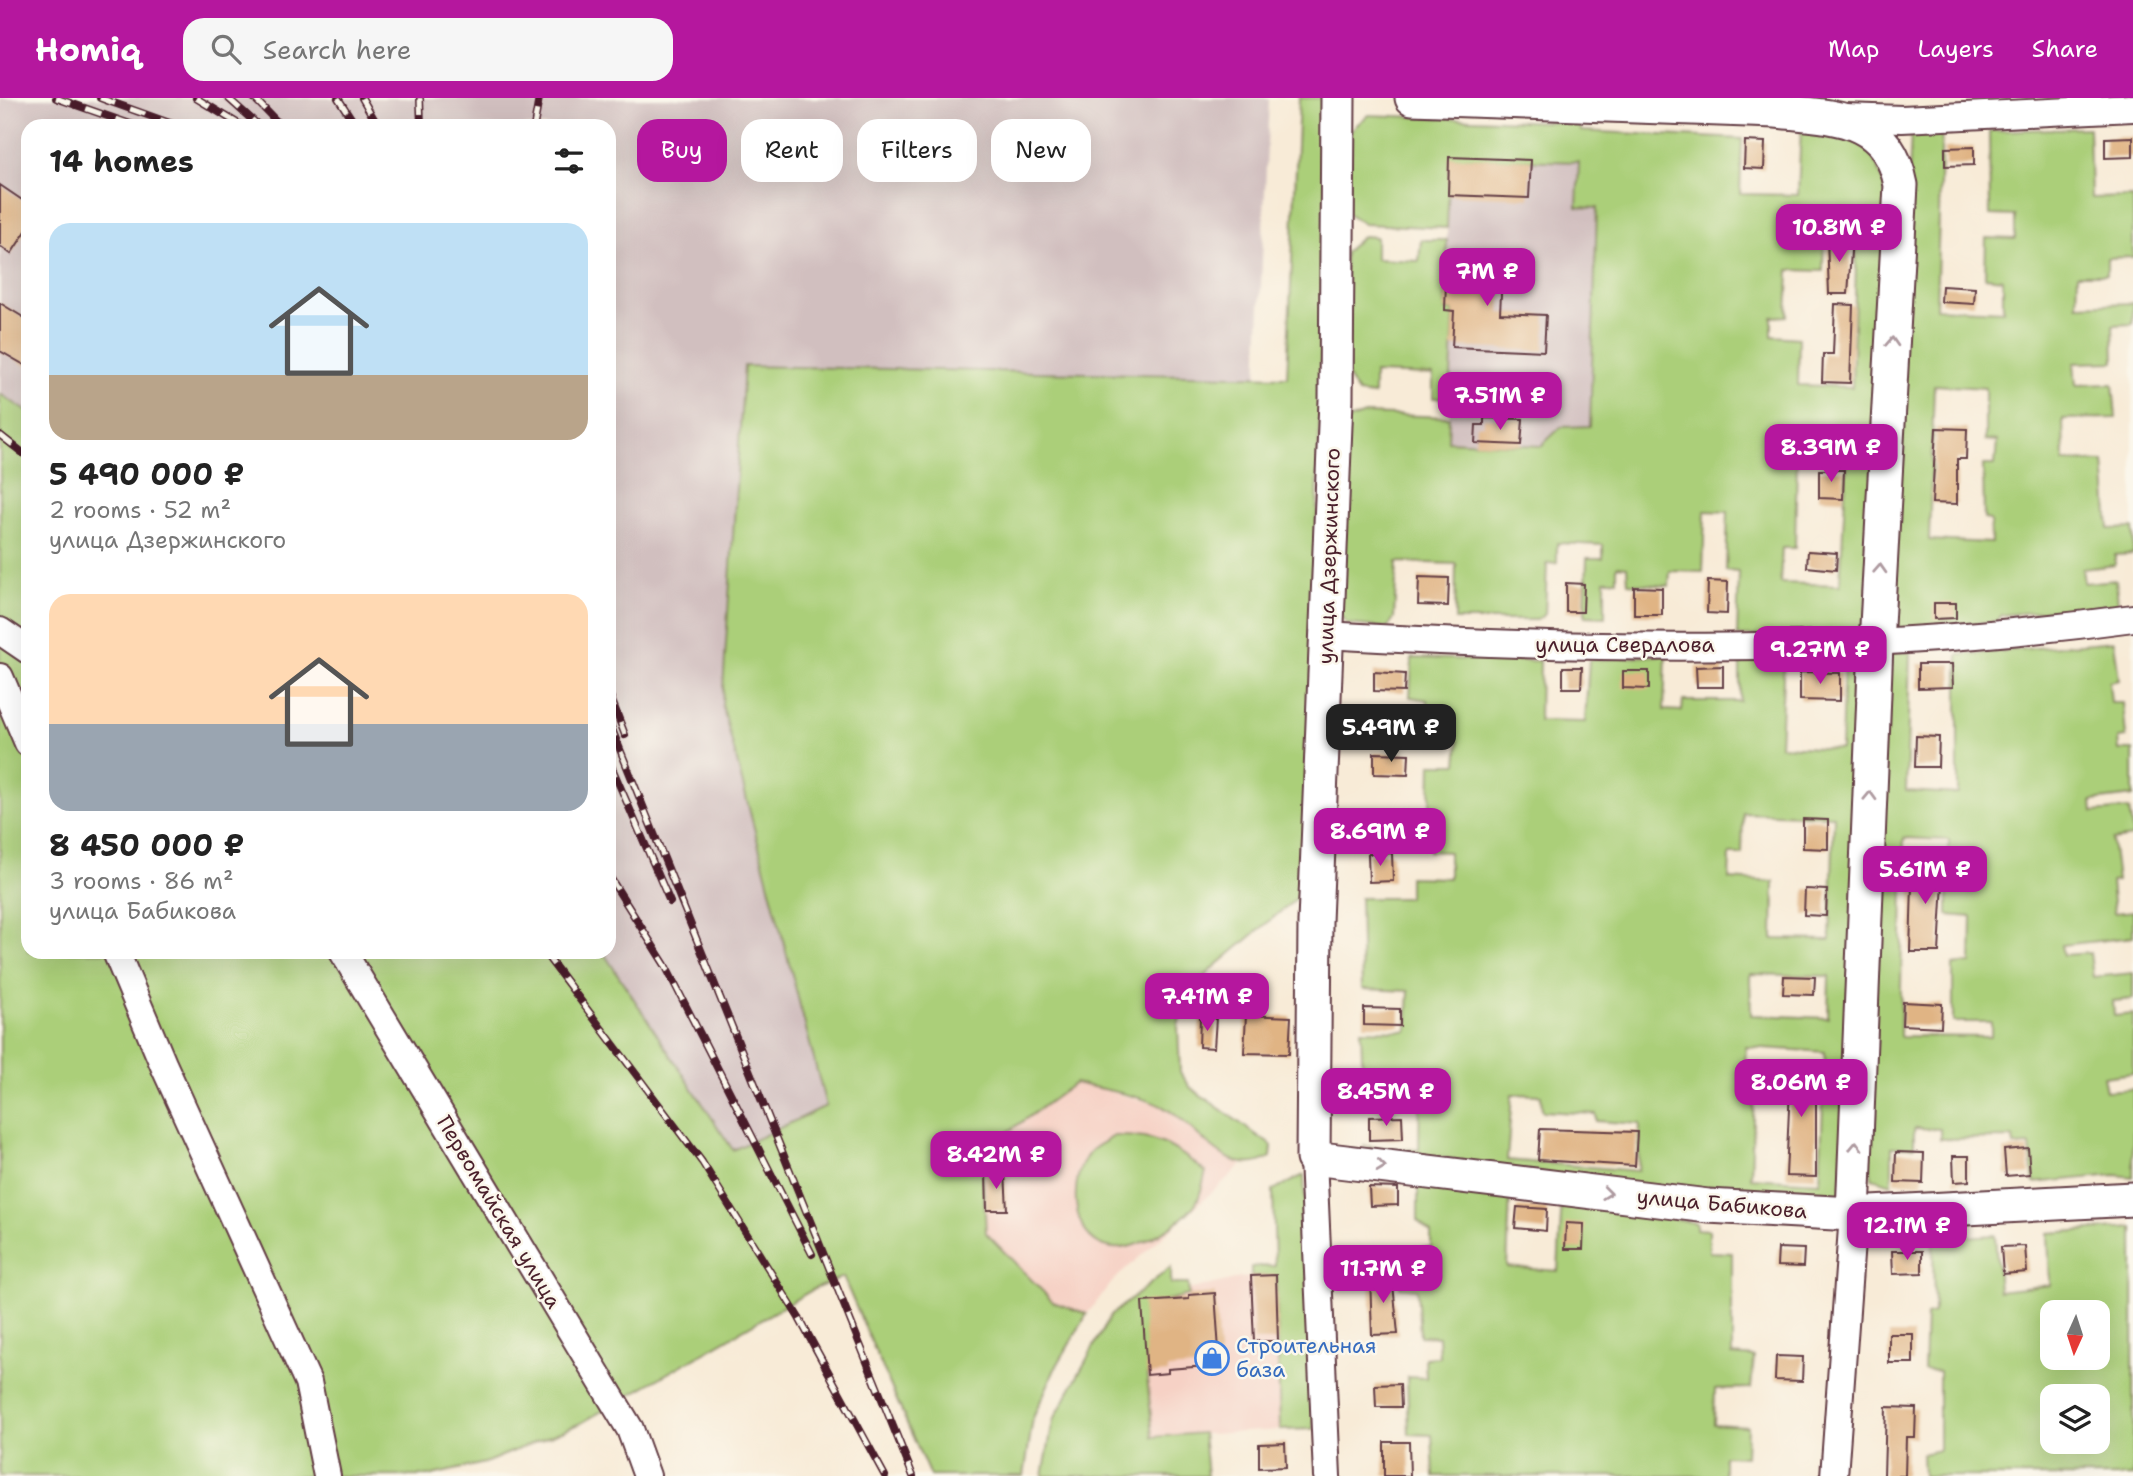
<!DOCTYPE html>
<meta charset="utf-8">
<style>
:root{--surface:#fff;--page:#f6f6f6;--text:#222;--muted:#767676;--accent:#b5179e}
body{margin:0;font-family:"Shantell Sans",sans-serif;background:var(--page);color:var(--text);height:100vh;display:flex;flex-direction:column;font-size:26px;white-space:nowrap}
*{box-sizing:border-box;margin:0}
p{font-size:23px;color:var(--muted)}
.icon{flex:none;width:38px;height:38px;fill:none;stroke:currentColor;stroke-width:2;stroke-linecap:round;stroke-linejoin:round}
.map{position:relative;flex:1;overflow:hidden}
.side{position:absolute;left:21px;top:21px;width:595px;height:840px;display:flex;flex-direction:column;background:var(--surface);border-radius:21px;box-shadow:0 7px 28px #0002}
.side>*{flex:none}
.banner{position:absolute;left:637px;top:21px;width:665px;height:63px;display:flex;gap:14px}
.needle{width:46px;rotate:183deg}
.fabs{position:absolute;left:2040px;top:1202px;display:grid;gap:14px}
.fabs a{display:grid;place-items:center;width:70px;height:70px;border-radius:14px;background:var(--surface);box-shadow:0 7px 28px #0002;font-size:35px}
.price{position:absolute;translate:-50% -60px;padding:0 16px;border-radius:14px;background:var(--accent);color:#fff;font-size:23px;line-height:46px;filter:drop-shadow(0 2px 4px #0008)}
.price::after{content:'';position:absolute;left:50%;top:42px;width:21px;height:16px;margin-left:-10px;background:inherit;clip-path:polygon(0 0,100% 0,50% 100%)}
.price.active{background:#222;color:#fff}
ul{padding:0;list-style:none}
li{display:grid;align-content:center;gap:14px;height:371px;padding:0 28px}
li span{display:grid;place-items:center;height:217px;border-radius:21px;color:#555}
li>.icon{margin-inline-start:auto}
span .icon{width:126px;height:126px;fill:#fffc;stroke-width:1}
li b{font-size:30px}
h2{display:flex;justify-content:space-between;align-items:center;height:84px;padding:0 28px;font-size:30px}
.chip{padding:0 24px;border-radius:21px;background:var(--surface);box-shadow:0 7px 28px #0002;font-size:24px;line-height:63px}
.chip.active{background:var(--accent);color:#fff}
header{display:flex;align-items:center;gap:42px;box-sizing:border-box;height:98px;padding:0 35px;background:var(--accent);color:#fff}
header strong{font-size:33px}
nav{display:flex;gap:38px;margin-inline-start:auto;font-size:24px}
.search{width:490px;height:63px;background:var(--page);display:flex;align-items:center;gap:18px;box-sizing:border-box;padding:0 24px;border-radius:21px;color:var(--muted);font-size:26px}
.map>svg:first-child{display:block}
.built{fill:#f6d1c5}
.industrial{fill:#d1bfbf}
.green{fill:#abcf79;stroke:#7a7752;stroke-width:2;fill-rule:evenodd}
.building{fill:#e0b484}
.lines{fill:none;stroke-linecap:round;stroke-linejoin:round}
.minor-casing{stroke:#643e45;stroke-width:30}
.major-casing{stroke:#643e45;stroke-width:37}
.minor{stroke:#fff;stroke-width:26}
.major{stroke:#fff;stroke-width:33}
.rail-casing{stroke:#4a1f2b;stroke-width:8}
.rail{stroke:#fbf7ec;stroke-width:5;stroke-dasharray:16;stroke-linecap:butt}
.oneway{stroke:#ae9aa0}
.labels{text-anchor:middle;stroke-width:5;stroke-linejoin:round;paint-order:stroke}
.street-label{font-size:21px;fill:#4a1f2b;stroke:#fbf7ec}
.shop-label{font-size:21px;fill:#366cbe;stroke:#fbf7ec;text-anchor:start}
</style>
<header>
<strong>Homiq</strong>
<div class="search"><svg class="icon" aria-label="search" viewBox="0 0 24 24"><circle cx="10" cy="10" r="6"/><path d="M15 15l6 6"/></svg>Search here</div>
<nav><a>Map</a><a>Layers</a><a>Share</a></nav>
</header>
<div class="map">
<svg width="2133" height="1378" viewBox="0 0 2133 1378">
<rect width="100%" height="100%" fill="#fbf7ec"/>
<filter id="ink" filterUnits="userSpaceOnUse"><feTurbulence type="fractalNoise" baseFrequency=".0143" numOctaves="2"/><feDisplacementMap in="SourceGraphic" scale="14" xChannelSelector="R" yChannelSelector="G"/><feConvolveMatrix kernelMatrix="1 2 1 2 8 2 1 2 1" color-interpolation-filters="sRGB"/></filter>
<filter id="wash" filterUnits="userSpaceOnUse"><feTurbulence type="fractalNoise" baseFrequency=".00686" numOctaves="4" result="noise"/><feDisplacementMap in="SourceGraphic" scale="28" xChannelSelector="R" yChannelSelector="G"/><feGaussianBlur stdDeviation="1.57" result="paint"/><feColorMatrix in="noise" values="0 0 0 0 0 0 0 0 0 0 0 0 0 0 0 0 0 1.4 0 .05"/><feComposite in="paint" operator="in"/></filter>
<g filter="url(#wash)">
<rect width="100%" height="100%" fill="#f8ebd7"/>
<path class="built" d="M 1075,985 L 1163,1008 L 1225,1059 L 1242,1067 L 1114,1182 L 1087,1216 L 1053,1204 L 986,1135 L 982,1053 Z
M 1276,1177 L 1280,1332 L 1153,1339 L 1147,1277 L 1163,1203 L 1189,1197 L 1188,1192 L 1240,1180 Z"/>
<path class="industrial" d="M 0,0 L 1269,0 L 1257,279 L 744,268 L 722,606 L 826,1009 L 733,1052 L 603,854 L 609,854 L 609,28 L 28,28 L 28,314 L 0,296 Z
M 1449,59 L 1579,64 L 1577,109 L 1597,110 L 1590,329 L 1561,329 L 1541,348 L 1448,343 L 1454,213 L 1445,212 Z"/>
<path class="green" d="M 1299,0 L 1330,0 L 1305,793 L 1211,872 L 1184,903 L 1178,928 L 1180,974 L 1191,990 L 1272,1048 L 1271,1059 C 1227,1085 1198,1027 1163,1009 C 1144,998 1099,991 1075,985 L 982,1053 L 986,1135 L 1053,1204 L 1087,1216 L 1055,1271 L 1033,1320 L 1024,1378 L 930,1378 L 843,1179 L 814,1191 L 581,1325 L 485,1365 L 428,1378 L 0,1378 L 0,296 L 28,314 L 28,854 L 603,854 L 733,1052 L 826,1008 L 722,606 L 744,268 L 1287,279 Z
M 1368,17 L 1580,25 L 1581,33 L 1742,41 L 1740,96 L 1798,97 L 1801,28 C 1856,31 1877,47 1887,101 L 1865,536 L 1737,538 L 1739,474 L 1726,473 L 1728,414 L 1705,413 L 1703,474 L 1670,473 L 1669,488 L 1628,485 L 1627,469 L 1617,468 L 1617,482 L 1605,482 L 1605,519 L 1585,518 L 1587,460 L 1603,460 L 1603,447 L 1557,445 L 1557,465 L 1547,466 L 1545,516 L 1537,522 L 1455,522 L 1456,466 L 1397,464 L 1394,520 L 1388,530 L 1347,526 L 1337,513 L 1345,323 L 1365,316 L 1449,319 L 1448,343 L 1541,348 L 1561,329 L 1590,328 L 1597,110 L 1577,109 L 1579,64 L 1450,60 L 1447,130 L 1364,126 L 1347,115 L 1350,33 ZM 1824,137 L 1857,137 L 1852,289 L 1798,287 L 1799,240 L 1772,238 L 1772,219 L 1787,218 L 1789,172 L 1823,173 ZM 1797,359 L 1847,360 L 1840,487 L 1780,485 L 1782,450 L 1795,450 Z
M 1924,25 L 1942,26 L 1936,210 L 2003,213 L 2003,181 L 1985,179 L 1986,140 L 2015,141 L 2015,118 L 1990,117 L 1989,33 L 2089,30 L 2091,100 L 2133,99 L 2133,159 L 2107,160 L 2107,176 L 2078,176 L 2077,207 L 2133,205 L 2133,226 L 2113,227 L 2114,264 L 2074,265 L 2076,287 L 2113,286 L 2116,320 L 2063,321 L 2064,363 L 2104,364 L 2109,431 L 2133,430 L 2133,456 L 2115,457 L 2115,467 L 2082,471 L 2084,485 L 2116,482 L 2118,506 L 2002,517 L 1997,523 L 1887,534 L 1911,36 ZM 1934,287 L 1985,290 L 1985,342 L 1997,343 L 1995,367 L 1983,367 L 1984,421 L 1990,422 L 1991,445 L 1929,442 Z
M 1363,138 L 1376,139 L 1376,161 L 1419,163 L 1421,142 L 1447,142 L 1445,212 L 1454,213 L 1450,300 L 1433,300 L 1433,277 L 1374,275 L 1374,297 L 1358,295 L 1343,272 L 1345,154 Z
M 2114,543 L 2119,582 L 2109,584 L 2111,605 L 2123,605 L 2126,639 L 2118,640 L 2119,652 L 2133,652 L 2133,698 L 2092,703 L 2093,714 L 2129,711 L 2133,739 L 2112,742 L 2117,783 L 2111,784 L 2114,815 L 2133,813 L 2133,839 L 2061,847 L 2063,857 L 2090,855 L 2093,879 L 2133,875 L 2133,901 L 2113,903 L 2114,918 L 2133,916 L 2133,975 L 2103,979 L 2106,993 L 2133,991 L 2133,1079 L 2115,1077 L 2034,1085 L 2030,1047 L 2014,1048 L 2013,1040 L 1940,1041 L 1940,1031 L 1914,1030 L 1914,1049 L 1892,1049 L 1892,1086 L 1872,1080 L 1868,1056 L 1886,555 L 1910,553 L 1906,693 L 1958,696 L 1958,557 ZM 1904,740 L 1949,742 L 1949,782 L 1970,783 L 1970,794 L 1948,794 L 1948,817 L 1972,819 L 1971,865 L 1953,867 L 1953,924 L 1991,924 L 1991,939 L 1900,938 Z
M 1666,557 L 1664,612 L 1682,613 L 1683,603 L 1740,603 L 1740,558 L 1784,558 L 1780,648 L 1841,651 L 1844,557 L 1863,557 L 1841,1098 L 1659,1092 L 1363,1048 L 1419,1052 L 1420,990 L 1363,986 L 1361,932 L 1407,933 L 1409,893 L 1362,891 L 1360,800 L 1409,800 L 1409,779 L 1449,780 L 1449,754 L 1429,753 L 1431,666 L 1457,666 L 1459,643 L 1426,640 L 1428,602 L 1410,599 L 1412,560 L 1540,563 L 1539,623 L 1585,624 L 1589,562 ZM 1743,715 L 1834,718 L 1830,842 L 1773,841 L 1774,784 L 1729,781 L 1730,756 L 1742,756 ZM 1750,876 L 1829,878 L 1828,920 L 1751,917 ZM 1746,949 L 1825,954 L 1820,1084 L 1751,1080 L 1754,992 L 1761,991 L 1761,969 L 1745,968 ZM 1512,996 L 1541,997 L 1542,1013 L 1596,1016 L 1596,1023 L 1640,1026 L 1638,1073 L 1507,1062 Z
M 1114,1038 C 1158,1037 1172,1048 1206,1074 C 1203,1083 1201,1097 1196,1105 C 1182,1126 1133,1156 1108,1149 C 1069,1140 1068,1077 1091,1053 C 1097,1047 1107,1043 1114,1038 Z
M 1304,1077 L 1314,1331 L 1280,1332 L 1276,1178 L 1251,1178 L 1251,1169 L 1275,1168 L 1273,1092 Z
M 1418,1084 L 1510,1098 L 1507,1169 L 1558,1173 L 1562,1100 L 1696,1125 L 1696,1131 L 1709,1132 L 1709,1154 L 1732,1155 L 1732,1257 L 1754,1259 L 1751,1290 L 1715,1291 L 1714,1326 L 1747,1328 L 1746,1359 L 1724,1358 L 1724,1378 L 1434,1378 L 1432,1337 L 1409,1336 L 1407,1279 L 1426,1280 L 1425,1260 L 1439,1259 L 1438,1239 L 1420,1238 L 1417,1191 L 1400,1189 L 1399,1149 L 1431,1149 L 1431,1135 L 1418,1123 Z
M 2133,1129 L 2133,1378 L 1923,1378 L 1922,1356 L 1939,1352 L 1939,1273 L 1924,1272 L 1926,1217 L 1934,1215 L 1933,1141 L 1995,1137 L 1999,1193 L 2050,1187 L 2048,1135 ZM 2098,1214 L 2098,1260 L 2053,1260 L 2053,1214 ZM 2098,1298 L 2098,1344 L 2053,1344 L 2053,1298 Z
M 1171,1169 L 1171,1186 L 1188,1186 L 1189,1197 L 1163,1203 L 1147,1277 L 1153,1339 L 1203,1335 L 1207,1378 L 1043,1378 L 1053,1323 L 1111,1217 Z"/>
<g id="blocks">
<path class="building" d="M 2133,39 L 2133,59 L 2105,60 L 2105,40 Z
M 1745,43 L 1765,44 L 1764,71 L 1744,70 Z
M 1974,49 L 1974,67 L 1945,68 L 1945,50 Z
M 1449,59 L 1531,62 L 1529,100 L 1448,97 Z
M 0,87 L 28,106 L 28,130 L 11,156 L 0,148 Z
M 1827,139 L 1852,140 L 1848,196 L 1829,196 Z
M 1447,156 L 1503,158 L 1500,215 L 1546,217 L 1544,253 L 1452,249 L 1454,213 L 1445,212 Z
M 1942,188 L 1975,190 L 1974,206 L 1941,204 Z
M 0,205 L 28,222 L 28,269 L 0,253 Z
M 1835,206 L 1853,207 L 1850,285 L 1822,284 L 1823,256 L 1833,256 Z
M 1484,320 L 1523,321 L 1521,347 L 1475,345 L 1476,327 L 1484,327 Z
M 1936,330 L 1967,331 L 1966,361 L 1957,361 L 1957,406 L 1932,405 Z
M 1819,372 L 1844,372 L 1843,401 L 1819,400 Z
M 1808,453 L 1837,455 L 1836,472 L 1807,469 Z
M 1419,479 L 1449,480 L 1448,508 L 1418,507 Z
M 1708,483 L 1728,484 L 1727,516 L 1707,515 Z
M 1566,485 L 1584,486 L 1583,514 L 1566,514 Z
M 1634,489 L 1662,490 L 1662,517 L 1634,517 Z
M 1934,505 L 1956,505 L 1956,520 L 1934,521 Z
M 1918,566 L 1952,566 L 1953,589 L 1918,590 Z
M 1723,568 L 1723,589 L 1697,589 L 1696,569 Z
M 1563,569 L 1582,569 L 1581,590 L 1563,590 Z
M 1623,573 L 1649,573 L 1649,591 L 1623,590 Z
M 1374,574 L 1405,576 L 1404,594 L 1374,593 Z
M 1800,574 L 1840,575 L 1840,603 L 1800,602 Z
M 1916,638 L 1939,639 L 1938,669 L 1915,669 Z
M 1374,655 L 1409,656 L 1408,677 L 1374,676 Z
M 1803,721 L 1828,722 L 1828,751 L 1803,750 Z
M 1392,755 L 1393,783 L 1369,784 L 1368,756 Z
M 1905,766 L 1944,767 L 1939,854 L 1910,854 L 1912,786 L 1904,786 Z
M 1805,791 L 1827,792 L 1826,818 L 1804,817 Z
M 1784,878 L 1815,879 L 1814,897 L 1783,896 Z
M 1903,904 L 1942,906 L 1941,929 L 1902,927 Z
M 1364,910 L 1400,911 L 1400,928 L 1364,927 Z
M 1246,917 L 1291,919 L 1289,956 L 1244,955 Z
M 1200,920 L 1216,920 L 1214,950 L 1199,949 Z
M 1783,964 L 1816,965 L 1816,1079 L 1786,1078 L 1790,989 L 1782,989 Z
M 1402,1018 L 1403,1041 L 1369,1042 L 1369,1019 Z
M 1540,1031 L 1637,1034 L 1635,1068 L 1538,1062 Z
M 2028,1050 L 2030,1076 L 2006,1078 L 2004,1052 Z
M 1896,1054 L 1924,1055 L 1923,1085 L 1895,1084 Z
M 1953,1058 L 1969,1058 L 1969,1083 L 1954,1084 Z
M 1005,1074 L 1007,1112 L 987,1112 L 986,1075 Z
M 1369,1089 L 1398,1090 L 1398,1107 L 1370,1108 Z
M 1517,1109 L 1547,1111 L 1546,1133 L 1515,1130 Z
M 1566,1125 L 1584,1126 L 1583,1151 L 1565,1151 Z
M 2025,1148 L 2027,1174 L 2003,1176 L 2001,1149 Z
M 1778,1150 L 1804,1151 L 1803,1169 L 1777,1168 Z
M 1892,1153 L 1922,1153 L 1922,1175 L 1893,1176 Z
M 1392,1176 L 1398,1236 L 1372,1237 L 1370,1177 Z
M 1276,1177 L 1278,1243 L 1254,1243 L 1251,1178 Z
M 1215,1195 L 1220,1267 L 1168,1271 L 1168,1275 L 1147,1277 L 1142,1204 L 1189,1201 L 1189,1197 Z
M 1889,1236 L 1913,1236 L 1913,1265 L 1889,1265 Z
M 1776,1258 L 1803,1259 L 1802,1283 L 1775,1282 Z
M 1400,1286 L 1401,1309 L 1376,1309 L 1375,1287 Z
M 1886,1309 L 1916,1310 L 1915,1339 L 1906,1339 L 1905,1378 L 1884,1378 Z
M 1384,1344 L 1409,1344 L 1410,1378 L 1384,1378 Z
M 1285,1345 L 1286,1369 L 1259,1370 L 1259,1346 Z"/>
</g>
</g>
<g filter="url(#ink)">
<use href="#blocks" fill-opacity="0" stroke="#643e45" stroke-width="2"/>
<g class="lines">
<g class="minor-casing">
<path id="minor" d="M 1845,19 L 1902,21 L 2133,10
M 0,533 L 28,552
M 1325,537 C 1594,553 1866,557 2133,520
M 0,579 L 28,645
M 116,854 L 164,968 L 308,1284 L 327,1378
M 343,854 L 630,1331 L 647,1378
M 1313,1060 L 1327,1378
M 1834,1378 L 1853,1116"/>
</g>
<g class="major-casing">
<path id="major" d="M 1338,0 L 1336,302 L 1315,824 L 1313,1060 L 1708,1108 L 1853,1116 L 2133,1101
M 1412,0 L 1776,13 C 1835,19 1888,18 1901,87 L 1876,546 L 1853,1116"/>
</g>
<use href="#minor" class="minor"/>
<use href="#major" class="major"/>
<g class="rail-casing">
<path id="rail" d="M 56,0 L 136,28
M 100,0 L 178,28
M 196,0 L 242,28
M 228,0 L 259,28
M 254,0 L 281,28
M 338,0 L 356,28
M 362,0 L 378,28
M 420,0 L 421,28
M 534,28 L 539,0
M 0,337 L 28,359
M 609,595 L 625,637
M 609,624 L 913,1378
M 609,663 L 670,804
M 609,778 L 665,867 L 812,1156
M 544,854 L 702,1064 L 799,1220 L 885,1378"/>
</g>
<use href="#rail" class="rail"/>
</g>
<defs><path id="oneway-chevron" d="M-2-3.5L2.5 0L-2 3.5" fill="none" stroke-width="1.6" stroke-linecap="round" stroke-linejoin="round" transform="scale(1.75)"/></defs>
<g class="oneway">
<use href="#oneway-chevron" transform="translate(1892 244) rotate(-87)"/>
<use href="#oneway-chevron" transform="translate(1880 471) rotate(-87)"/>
<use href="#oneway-chevron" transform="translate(1870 698) rotate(-88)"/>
<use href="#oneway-chevron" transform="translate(1856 1048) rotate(-88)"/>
<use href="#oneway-chevron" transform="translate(1381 1068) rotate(7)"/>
<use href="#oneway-chevron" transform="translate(1607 1095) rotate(7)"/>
</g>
</g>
<defs>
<g id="shop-ring" transform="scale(1.75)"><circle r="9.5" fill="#fbf7ec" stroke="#3f7fe0" stroke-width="1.5"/><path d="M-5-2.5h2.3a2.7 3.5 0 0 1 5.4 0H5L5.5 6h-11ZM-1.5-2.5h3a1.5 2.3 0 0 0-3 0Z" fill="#3f7fe0"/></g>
</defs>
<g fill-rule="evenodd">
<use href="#shop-ring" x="1212" y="1260"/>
</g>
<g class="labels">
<g class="street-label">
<text transform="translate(1329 458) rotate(-88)" y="7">улица Дзержинского</text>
<text x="1625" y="554">улица Свердлова</text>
<text transform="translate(1722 1106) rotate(5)" y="7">улица Бабикова</text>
<text transform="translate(499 1114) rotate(59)" y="7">Первомайская улица</text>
</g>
<g class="shop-label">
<text x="1236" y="1255">Строительная<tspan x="1236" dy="24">база</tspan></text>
</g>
</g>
</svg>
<div class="fabs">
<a><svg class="needle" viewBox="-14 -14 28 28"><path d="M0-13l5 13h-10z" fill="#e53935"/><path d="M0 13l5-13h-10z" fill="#767676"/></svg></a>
<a><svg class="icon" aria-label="layers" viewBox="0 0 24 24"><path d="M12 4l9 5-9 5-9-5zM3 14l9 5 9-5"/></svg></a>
</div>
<b class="price" style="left:1839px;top:166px">10.8M ₽</b>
<b class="price" style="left:1487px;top:210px">7M ₽</b>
<b class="price" style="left:1500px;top:334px">7.51M ₽</b>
<b class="price" style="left:1831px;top:386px">8.39M ₽</b>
<b class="price" style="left:1820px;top:588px">9.27M ₽</b>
<b class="price active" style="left:1391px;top:666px">5.49M ₽</b>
<b class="price" style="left:1380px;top:770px">8.69M ₽</b>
<b class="price" style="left:1925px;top:808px">5.61M ₽</b>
<b class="price" style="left:1207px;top:935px">7.41M ₽</b>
<b class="price" style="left:1801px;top:1021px">8.06M ₽</b>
<b class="price" style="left:1386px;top:1030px">8.45M ₽</b>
<b class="price" style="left:996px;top:1093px">8.42M ₽</b>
<b class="price" style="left:1907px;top:1164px">12.1M ₽</b>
<b class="price" style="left:1383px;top:1207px">11.7M ₽</b>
<div class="banner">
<a class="chip active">Buy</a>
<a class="chip">Rent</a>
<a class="chip">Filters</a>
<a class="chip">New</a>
</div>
<section class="side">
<h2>14 homes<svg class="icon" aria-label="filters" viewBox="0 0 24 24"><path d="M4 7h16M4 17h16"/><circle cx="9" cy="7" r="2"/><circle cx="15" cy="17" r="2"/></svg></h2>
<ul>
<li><span style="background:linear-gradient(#bfe0f5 70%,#b9a48a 0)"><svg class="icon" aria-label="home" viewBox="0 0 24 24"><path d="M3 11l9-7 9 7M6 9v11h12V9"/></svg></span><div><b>5 490 000 ₽</b><p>2 rooms · 52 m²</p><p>улица Дзержинского</p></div></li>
<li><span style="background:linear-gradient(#ffd9b3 60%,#9aa5b1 0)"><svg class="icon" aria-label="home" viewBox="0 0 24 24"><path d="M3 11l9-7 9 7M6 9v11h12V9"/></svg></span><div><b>8 450 000 ₽</b><p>3 rooms · 86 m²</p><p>улица Бабикова</p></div></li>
</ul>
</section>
</div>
